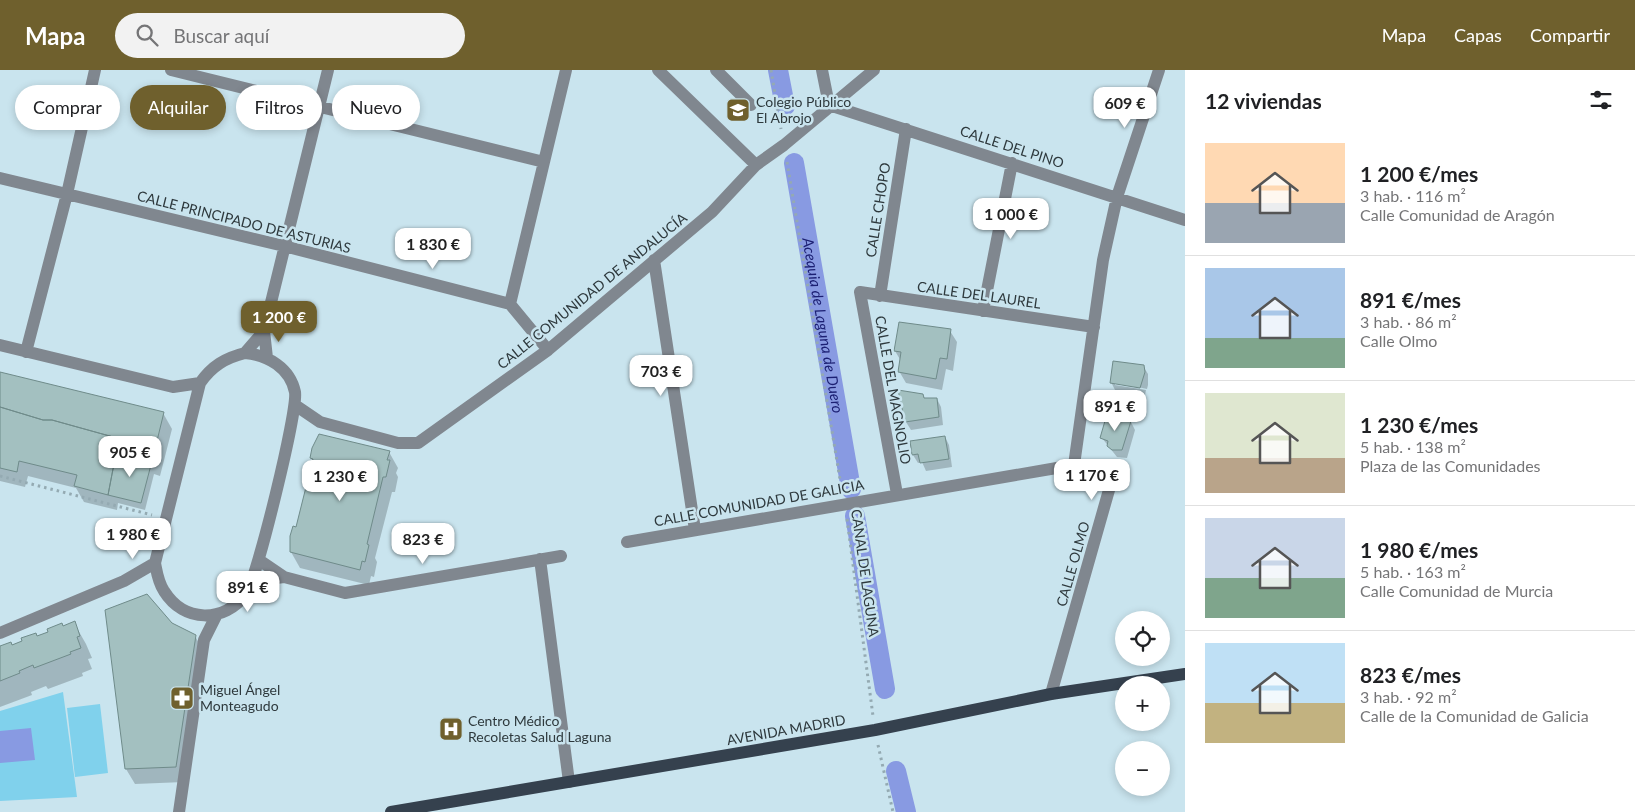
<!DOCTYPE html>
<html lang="es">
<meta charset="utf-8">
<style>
:root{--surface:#fff;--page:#f2f2f2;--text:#202124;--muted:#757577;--line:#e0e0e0;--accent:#6f602d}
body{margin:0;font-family:Lato,sans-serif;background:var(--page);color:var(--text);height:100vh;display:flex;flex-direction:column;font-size:19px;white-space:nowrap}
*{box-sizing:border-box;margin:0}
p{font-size:16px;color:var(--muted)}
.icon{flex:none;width:28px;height:28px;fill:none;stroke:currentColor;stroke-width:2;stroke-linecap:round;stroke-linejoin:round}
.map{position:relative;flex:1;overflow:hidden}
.drawer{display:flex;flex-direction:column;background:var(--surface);width:450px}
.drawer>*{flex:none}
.guide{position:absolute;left:15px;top:15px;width:475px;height:45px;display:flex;gap:10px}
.tools{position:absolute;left:1115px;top:541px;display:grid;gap:10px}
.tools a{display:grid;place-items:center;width:55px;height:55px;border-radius:50%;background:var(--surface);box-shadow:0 2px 8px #0003;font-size:25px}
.price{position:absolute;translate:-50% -42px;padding:0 11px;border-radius:10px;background:#fff;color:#222;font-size:16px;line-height:32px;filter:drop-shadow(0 1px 2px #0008)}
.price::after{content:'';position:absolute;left:50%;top:30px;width:15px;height:11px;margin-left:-8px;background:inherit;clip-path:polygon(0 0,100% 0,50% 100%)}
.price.current{background:var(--accent);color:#fff}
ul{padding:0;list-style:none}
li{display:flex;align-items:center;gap:15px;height:125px;padding:0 20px}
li+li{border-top:1px solid var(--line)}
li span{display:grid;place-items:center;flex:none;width:140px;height:100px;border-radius:0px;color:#555}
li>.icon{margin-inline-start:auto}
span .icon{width:60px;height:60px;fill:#fffc;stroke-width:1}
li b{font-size:21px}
h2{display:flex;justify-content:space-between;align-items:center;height:60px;padding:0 20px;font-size:21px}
.chip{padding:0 18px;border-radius:22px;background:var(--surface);box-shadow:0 2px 8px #0003;font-size:18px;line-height:45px}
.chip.current{background:var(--accent);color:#fff}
header{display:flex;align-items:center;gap:30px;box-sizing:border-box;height:70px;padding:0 25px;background:var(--accent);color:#fff}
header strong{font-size:24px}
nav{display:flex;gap:28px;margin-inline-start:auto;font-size:18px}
.search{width:350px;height:45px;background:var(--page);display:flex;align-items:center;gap:12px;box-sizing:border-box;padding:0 18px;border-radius:28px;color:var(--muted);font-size:19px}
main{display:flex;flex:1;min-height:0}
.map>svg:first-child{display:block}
.green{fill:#80d1ec}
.water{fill:#889ae2}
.shadow{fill:#0003}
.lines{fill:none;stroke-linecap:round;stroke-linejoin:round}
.canal{stroke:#889ae2;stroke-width:20}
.building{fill:#a3c0c0;stroke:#6f8b8a}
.path{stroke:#94aab2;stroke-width:3;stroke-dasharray:2.5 4;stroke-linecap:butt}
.minor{stroke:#80878f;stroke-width:12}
.major{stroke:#35414e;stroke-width:12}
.labels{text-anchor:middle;stroke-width:5;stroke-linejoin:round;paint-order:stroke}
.poi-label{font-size:14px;fill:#2e393d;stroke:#c9e4ee;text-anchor:start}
.street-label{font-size:14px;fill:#2e393d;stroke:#c9e4ee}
.water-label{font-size:15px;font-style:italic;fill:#1c2073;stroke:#c9e4ee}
</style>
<header>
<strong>Mapa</strong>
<div class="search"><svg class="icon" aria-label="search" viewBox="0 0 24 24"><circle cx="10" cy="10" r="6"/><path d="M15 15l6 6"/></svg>Buscar aquí</div>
<nav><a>Mapa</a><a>Capas</a><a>Compartir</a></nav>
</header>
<main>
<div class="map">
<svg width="1185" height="742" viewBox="0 0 1185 742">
<rect width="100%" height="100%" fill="#c9e4ee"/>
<path class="green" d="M 63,622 L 77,727 L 0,731 L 0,641 Z
M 100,634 L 108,703 L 75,707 L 67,638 Z"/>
<path class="water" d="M 31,658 L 35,690 L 0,693 L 0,661 Z"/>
<path class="shadow" d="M 950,261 L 957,272 L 953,301 L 946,299 L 942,320 L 906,313 L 899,301 L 901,291 L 895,281 Z
M 1143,296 L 1148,304 L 1148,315 L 1147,319 L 1115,312 L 1115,315 L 1146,320 L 1145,325 L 1115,320 L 1111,312 Z
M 0,303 L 163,343 L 172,359 L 160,406 L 154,404 L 145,440 L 118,433 L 117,440 L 84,432 L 76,418 L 28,406 L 25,417 L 0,411 Z
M 899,322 L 925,329 L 937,329 L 941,337 L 943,355 L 911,360 L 906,352 Z
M 1131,352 L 1135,360 L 1127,388 L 1117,387 L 1102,368 Z
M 945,367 L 949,375 L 952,397 L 926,401 L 922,392 L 918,393 L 913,385 L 911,373 Z
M 389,382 L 398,398 L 396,403 L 398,407 L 395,422 L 392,422 L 375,488 L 377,492 L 374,507 L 371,506 L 369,515 L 300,498 L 291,482 L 313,392 L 311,388 Z
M 74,553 L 86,574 L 92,588 L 88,589 L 92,599 L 82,603 L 83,606 L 48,619 L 46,616 L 31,622 L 32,625 L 0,637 L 0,578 L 23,572 Z
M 172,554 L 195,566 L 204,582 L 184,712 L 135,714 L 126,699 Z"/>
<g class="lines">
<g class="canal">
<path d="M 778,0 L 785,36"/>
<path id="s1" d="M 794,93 L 851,419"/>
<path d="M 855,446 L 885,619"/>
<path d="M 896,701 L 906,742"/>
</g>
</g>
<path class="building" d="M 899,252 L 951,259 L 947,289 L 940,288 L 936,309 L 898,302 L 901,282 L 894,281 Z
M 1113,291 L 1144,295 L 1145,302 L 1140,318 L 1110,313 Z
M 0,302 L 164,342 L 156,375 L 124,370 L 52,350 L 43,350 L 0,337 Z
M 898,320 L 923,324 L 924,328 L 937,328 L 939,347 L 905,352 Z
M 0,337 L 43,350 L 52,350 L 124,370 L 156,375 L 152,391 L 119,383 L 113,399 L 108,425 L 74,416 L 77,405 L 19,391 L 17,402 L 0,398 Z
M 1107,344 L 1131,351 L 1122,380 L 1112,380 L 1107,376 L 1108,371 L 1100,368 Z
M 319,364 L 390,381 L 387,390 L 390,390 L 386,407 L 383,407 L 367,474 L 369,475 L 365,492 L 362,491 L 360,500 L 290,482 L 290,466 L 293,456 L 296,457 L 313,389 L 310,388 L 312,378 Z
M 945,366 L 949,389 L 920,393 L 918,384 L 912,385 L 910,371 Z
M 119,383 L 152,391 L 141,433 L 108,425 L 113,399 Z
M 147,524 L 172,553 L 196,565 L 176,697 L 125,699 L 105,540 Z
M 75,551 L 80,566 L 77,567 L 81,578 L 70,582 L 71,584 L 34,598 L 33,595 L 19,601 L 20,603 L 0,611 L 0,576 L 11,572 L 12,575 L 22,571 L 21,568 L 36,563 L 37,566 L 48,562 L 47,559 L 62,553 L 63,556 Z"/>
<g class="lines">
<path class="path" d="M 771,0 L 781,59
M 787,92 L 842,421
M 0,406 L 152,445
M 847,449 L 873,646
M 878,675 L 893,742"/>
<path class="minor" d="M 171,0 L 544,92
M 658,0 L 756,95
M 716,0 L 751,35
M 822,0 L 829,35
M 829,35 L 1185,150
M 0,108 L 284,176 L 510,234 L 548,280
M 654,190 L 695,460
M 880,226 L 906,59
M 510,234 L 566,0
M 983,241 L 1012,93
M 0,275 L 173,317 L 200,313
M 26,282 L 67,124 L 95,0
M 245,283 C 268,285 290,298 295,322 C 298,341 257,508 246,524 C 224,553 184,553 164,521 C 158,512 157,503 155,493 L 200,313 C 212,296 225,288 245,283 Z
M 245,283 L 264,261
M 267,288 L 264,261 L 328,0
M 295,335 L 320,352 L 398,373 L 418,373 L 548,280 L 712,142 L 756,95 L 784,75 L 874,0
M 897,424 L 860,222 L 1094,257
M 627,472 L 1074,395
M 540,489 L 569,712
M 259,490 L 284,507 L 345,523 L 561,486
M 253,511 L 284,507
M 0,563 L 124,511 L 155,493
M 1051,624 L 1111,413 L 1074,395 L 1103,190 L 1117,127 L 1159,0
M 179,742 L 204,570 L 216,546"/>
<path class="major" d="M 391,742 L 875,660 L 1051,624 L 1185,604"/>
</g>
<defs>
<g id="school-square" transform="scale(1.25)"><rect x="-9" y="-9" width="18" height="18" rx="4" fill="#6f602d" stroke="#c9e4ee"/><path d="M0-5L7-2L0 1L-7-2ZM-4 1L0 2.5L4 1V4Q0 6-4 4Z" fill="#fff"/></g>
<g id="pharmacy-square" transform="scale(1.25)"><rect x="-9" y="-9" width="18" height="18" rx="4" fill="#6f602d" stroke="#c9e4ee"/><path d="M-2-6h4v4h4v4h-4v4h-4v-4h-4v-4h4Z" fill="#fff"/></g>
<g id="hospital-square" transform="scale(1.25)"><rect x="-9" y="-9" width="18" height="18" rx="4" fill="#6f602d" stroke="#c9e4ee"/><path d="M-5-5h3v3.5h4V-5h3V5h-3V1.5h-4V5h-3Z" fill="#fff"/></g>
</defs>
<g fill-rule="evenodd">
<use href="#school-square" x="738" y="40"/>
<use href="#pharmacy-square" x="182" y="628"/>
<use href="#hospital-square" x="451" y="659"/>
</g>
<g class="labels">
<g class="poi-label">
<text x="756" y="37">Colegio Público<tspan x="756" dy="16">El Abrojo</tspan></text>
<text x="200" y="625">Miguel Ángel<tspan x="200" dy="16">Monteagudo</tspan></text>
<text x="468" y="656">Centro Médico<tspan x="468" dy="16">Recoletas Salud Laguna</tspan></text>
</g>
<g class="street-label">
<text transform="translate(1012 77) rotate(18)" y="5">CALLE DEL PINO</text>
<text transform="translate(878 140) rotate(-81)" y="5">CALLE CHOPO</text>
<text transform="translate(244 152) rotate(14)" y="5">CALLE PRINCIPADO DE ASTURIAS</text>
<text transform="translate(592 221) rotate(-39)" y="5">CALLE COMUNIDAD DE ANDALUCÍA</text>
<text transform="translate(979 225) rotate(8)" y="5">CALLE DEL LAUREL</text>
<text transform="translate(893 320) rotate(80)" y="5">CALLE DEL MAGNOLIO</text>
<text transform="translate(759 433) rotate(-10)" y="5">CALLE COMUNIDAD DE GALICIA</text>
<text transform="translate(1073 494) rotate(-74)" y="5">CALLE OLMO</text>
<text transform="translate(865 503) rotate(82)" y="5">CANAL DE LAGUNA</text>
<text transform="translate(786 660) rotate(-10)" y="5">AVENIDA MADRID</text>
</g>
<g class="water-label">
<text dy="5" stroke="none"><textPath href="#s1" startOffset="165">Acequia de Laguna de Duero</textPath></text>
</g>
</g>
</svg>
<div class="tools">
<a><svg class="icon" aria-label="locate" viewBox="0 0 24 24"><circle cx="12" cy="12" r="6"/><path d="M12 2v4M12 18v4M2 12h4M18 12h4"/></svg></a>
<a>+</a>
<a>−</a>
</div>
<b class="price" style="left:1125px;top:59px">609 €</b>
<b class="price" style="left:1011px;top:170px">1 000 €</b>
<b class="price" style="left:433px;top:200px">1 830 €</b>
<b class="price current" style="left:279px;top:273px">1 200 €</b>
<b class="price" style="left:661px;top:327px">703 €</b>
<b class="price" style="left:1115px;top:362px">891 €</b>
<b class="price" style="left:130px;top:408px">905 €</b>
<b class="price" style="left:1092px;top:431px">1 170 €</b>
<b class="price" style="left:340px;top:432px">1 230 €</b>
<b class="price" style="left:133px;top:490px">1 980 €</b>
<b class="price" style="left:423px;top:495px">823 €</b>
<b class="price" style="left:248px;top:543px">891 €</b>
<div class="guide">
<a class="chip">Comprar</a>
<a class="chip current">Alquilar</a>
<a class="chip">Filtros</a>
<a class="chip">Nuevo</a>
</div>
</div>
<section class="drawer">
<h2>12 viviendas<svg class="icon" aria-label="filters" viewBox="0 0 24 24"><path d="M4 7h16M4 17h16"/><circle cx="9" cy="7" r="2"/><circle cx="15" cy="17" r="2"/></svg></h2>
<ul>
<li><span style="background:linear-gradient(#ffd9b3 60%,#9aa5b1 0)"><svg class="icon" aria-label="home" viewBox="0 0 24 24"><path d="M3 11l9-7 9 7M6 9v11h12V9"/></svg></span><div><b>1 200 €/mes</b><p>3 hab. · 116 m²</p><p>Calle Comunidad de Aragón</p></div></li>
<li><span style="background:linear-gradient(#a9c7e8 70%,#7fa58c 0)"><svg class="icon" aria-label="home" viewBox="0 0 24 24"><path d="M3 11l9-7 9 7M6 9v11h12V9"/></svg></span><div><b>891 €/mes</b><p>3 hab. · 86 m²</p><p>Calle Olmo</p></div></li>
<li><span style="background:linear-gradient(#dfe7d0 65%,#b9a48a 0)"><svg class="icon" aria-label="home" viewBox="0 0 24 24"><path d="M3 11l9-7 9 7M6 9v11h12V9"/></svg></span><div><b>1 230 €/mes</b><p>5 hab. · 138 m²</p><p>Plaza de las Comunidades</p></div></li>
<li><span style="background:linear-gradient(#c9d6e8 60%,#7fa58c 0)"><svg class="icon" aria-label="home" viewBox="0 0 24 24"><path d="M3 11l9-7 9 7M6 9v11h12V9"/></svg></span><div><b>1 980 €/mes</b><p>5 hab. · 163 m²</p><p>Calle Comunidad de Murcia</p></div></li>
<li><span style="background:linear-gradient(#bfe0f5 60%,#c2b280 0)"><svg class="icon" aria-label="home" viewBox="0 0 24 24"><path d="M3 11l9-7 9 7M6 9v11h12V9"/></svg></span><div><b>823 €/mes</b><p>3 hab. · 92 m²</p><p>Calle de la Comunidad de Galicia</p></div></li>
</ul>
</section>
</main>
